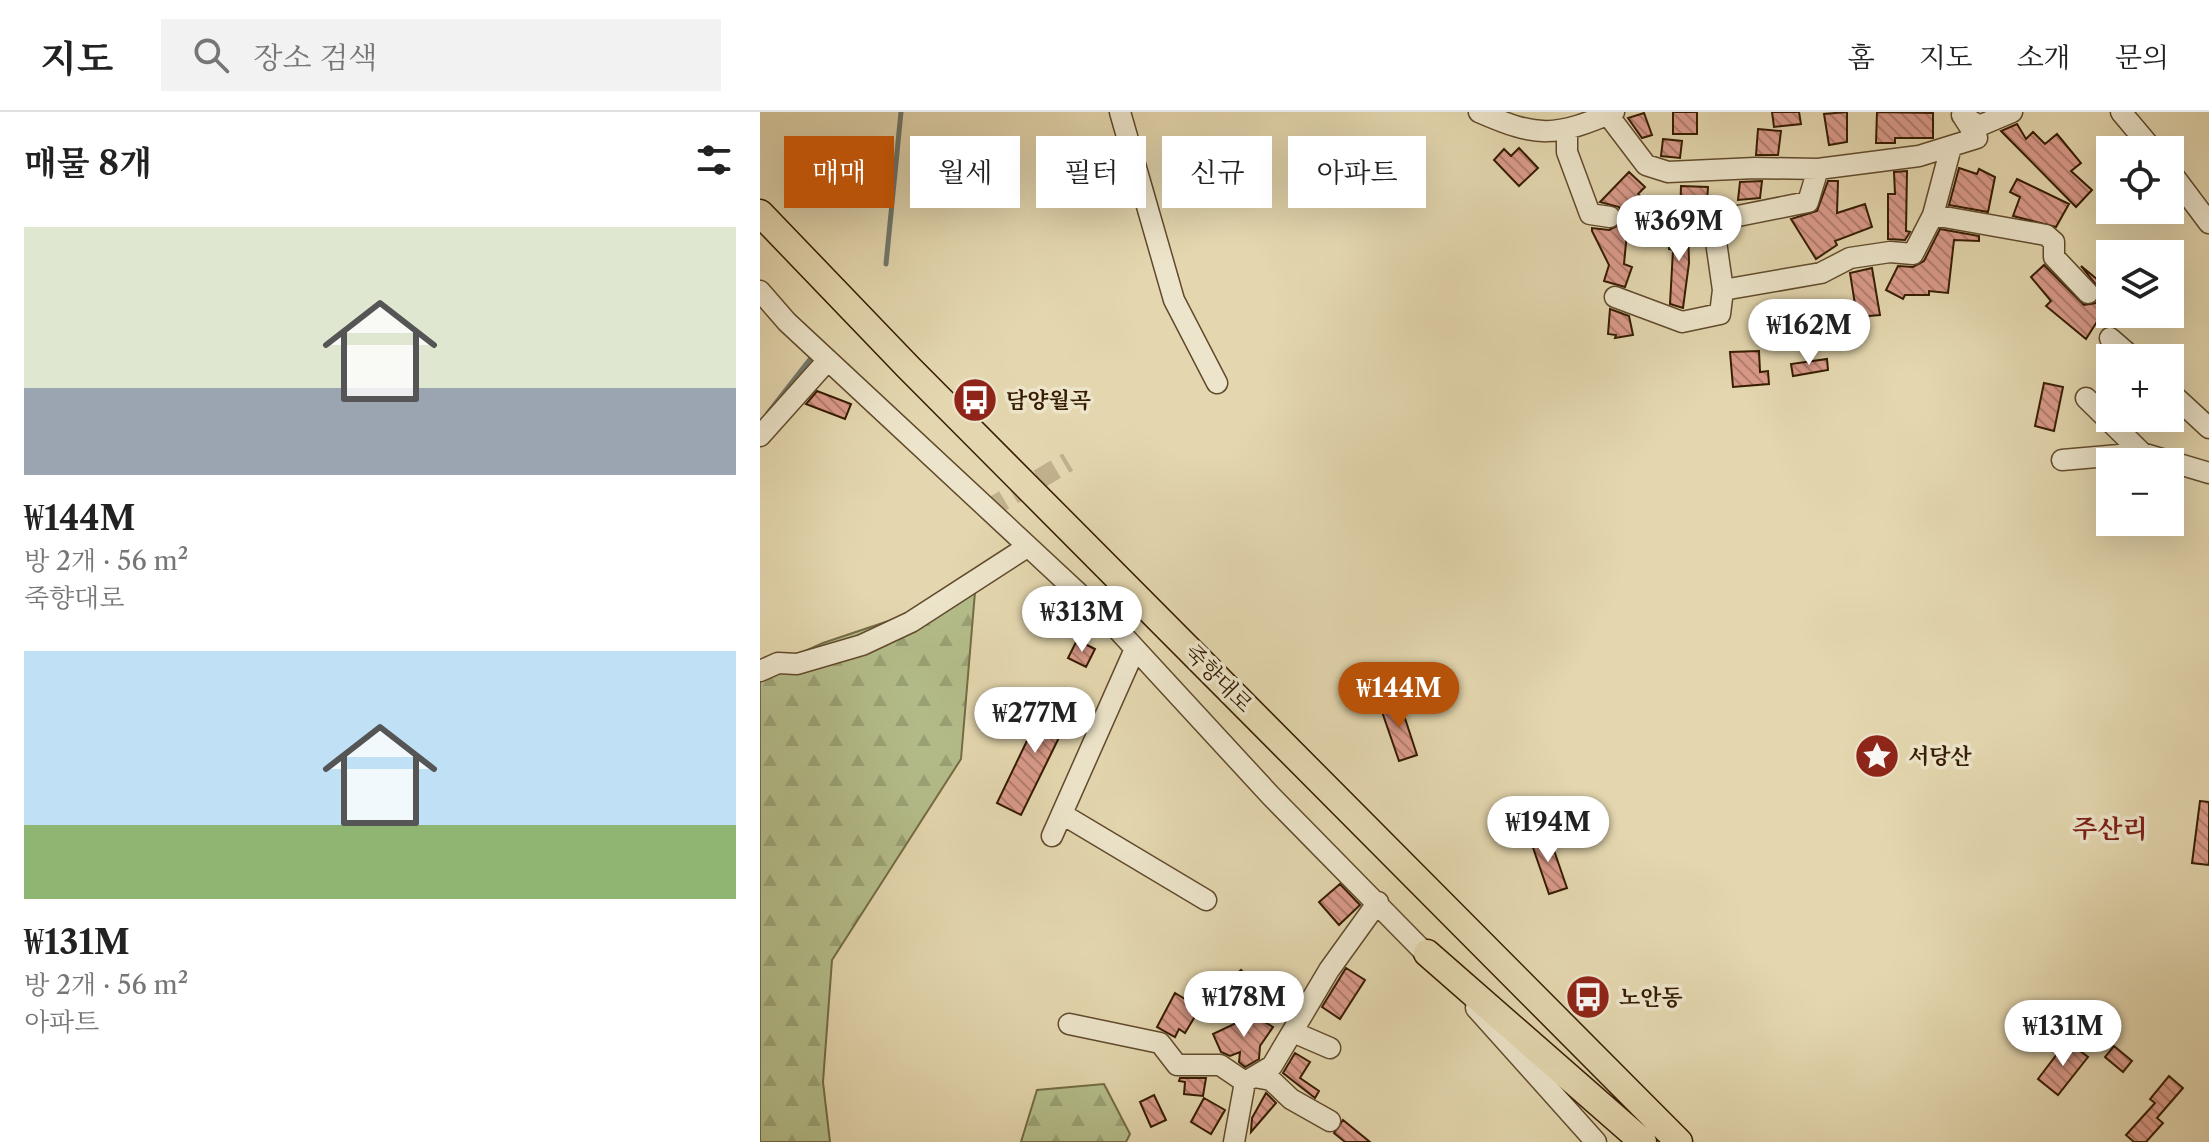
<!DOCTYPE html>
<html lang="ko">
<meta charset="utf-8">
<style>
:root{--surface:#fff;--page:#f2f2f2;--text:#222;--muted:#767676;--line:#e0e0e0;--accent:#b45309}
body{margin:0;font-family:"Libre Caslon Text","Noto Serif KR",serif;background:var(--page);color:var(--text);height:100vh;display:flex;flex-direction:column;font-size:30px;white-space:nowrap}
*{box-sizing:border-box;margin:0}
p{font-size:26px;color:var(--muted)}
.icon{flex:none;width:44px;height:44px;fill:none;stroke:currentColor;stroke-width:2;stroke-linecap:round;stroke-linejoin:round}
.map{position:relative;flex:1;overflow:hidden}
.details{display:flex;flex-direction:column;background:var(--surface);width:760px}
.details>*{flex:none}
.top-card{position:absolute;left:24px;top:24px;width:760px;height:72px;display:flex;gap:16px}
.fabs{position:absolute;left:1336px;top:24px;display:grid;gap:16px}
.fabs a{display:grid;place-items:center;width:88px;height:88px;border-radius:0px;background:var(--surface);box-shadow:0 8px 32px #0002;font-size:40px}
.price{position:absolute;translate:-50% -68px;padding:0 18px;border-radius:28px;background:#fff;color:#222;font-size:26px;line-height:52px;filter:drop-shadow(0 2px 4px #0008)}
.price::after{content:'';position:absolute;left:50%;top:48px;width:24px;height:18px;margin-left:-12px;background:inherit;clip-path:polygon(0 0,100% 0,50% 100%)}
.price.current{background:var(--accent);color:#fff}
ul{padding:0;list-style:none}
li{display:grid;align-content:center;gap:16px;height:424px;padding:0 24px}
li span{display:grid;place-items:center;height:248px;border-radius:0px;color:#555}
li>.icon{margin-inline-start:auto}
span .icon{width:144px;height:144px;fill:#fffc;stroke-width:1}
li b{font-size:34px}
h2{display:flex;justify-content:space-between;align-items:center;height:96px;padding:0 24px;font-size:34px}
.chip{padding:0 28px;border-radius:0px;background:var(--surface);box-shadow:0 8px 32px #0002;font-size:28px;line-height:72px}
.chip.current{background:var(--accent);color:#fff}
header{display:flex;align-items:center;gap:48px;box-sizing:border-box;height:112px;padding:0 40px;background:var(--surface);border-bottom:2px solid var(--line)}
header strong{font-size:38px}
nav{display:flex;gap:44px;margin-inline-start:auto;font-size:28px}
.search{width:560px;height:72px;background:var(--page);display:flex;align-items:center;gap:20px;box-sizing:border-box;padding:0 28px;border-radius:0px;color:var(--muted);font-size:30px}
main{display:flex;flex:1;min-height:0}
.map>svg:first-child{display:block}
.forest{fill:url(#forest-firs);stroke:#746c46;stroke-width:2}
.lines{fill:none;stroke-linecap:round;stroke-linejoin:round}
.stream{stroke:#72796d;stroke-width:5}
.building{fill:url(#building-back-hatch);stroke:#351b00;stroke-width:2}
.minor-tunnel{stroke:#c1b18c;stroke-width:20;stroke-dasharray:20 10;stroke-linecap:butt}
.minor-casing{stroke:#614a2c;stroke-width:23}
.major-casing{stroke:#351b00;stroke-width:29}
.minor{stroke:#ede5cb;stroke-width:20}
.major{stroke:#e4d7af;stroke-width:26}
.labels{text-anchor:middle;stroke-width:7;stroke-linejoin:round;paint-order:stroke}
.poi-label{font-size:22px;font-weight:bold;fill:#351b00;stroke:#ede5cb;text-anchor:start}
.street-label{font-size:22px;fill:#351b00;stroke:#ede5cb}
.quarter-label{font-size:26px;font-weight:bold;fill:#7a1f14;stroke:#ede5cb}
</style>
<header>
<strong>지도</strong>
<div class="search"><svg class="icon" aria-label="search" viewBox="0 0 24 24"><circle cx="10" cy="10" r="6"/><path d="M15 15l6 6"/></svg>장소 검색</div>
<nav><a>홈</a><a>지도</a><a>소개</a><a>문의</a></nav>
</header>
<main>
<section class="details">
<h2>매물 8개<svg class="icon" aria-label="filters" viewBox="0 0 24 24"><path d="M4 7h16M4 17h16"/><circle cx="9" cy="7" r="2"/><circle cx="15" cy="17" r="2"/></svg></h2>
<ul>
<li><span style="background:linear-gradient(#dfe7d0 65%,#9aa5b1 0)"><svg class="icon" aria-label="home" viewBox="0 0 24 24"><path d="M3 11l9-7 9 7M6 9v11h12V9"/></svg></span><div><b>₩144M</b><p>방 2개 · 56 m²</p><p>죽향대로</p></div></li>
<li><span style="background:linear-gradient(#bfe0f5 70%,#8fb573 0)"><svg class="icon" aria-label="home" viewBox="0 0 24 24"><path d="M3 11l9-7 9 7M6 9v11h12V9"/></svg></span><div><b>₩131M</b><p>방 2개 · 56 m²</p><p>아파트</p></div></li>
</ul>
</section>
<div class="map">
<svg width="1449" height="1030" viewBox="0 0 1449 1030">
<defs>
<pattern id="forest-firs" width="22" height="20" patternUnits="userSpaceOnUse" patternTransform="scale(2)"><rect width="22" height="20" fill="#b4be8b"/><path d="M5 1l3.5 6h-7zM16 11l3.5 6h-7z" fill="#9ba376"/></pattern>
<pattern id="building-back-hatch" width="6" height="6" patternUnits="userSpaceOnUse" patternTransform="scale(2)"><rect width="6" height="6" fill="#da9a8a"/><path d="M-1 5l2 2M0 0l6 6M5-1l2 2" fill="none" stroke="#b27d6e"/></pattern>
</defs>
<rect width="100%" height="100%" fill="#e4d7af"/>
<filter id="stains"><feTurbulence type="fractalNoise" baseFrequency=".0025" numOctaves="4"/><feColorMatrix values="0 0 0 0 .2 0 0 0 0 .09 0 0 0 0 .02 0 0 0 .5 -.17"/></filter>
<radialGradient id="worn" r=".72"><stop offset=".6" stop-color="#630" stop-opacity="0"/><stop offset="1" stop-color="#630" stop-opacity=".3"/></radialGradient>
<path class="forest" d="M 215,480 L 201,647 L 72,848 L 63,970 L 70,1030 L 0,1030 L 0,569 L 18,551 L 63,531 Z
M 344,972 L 370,1022 L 366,1030 L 261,1030 L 277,978 Z"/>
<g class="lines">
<path class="stream" d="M 126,152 L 141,0
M 8,301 L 51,246"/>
</g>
<path class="building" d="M 913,0 L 937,0 L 937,22 L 913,22 Z
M 1012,0 L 1039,0 L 1041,12 L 1014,15 Z
M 1087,0 L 1087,30 L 1069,33 L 1064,2 Z
M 1117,0 L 1173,1 L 1173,26 L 1135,26 L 1135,31 L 1116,31 Z
M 884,1 L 892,23 L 882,26 L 868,6 Z
M 1257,12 L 1266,27 L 1273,20 L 1285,32 L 1297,22 L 1321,51 L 1311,59 L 1332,78 L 1316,95 L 1241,19 Z
M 998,17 L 1021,19 L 1018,43 L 996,43 Z
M 903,27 L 922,29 L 920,46 L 901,44 Z
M 759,36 L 778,56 L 759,74 L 734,48 L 744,37 L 751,44 Z
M 1199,56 L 1217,62 L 1219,57 L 1235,65 L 1228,100 L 1189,93 Z
M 1147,59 L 1146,119 L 1150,120 L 1145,128 L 1128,127 L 1128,82 L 1135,82 L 1134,60 Z
M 869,60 L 885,75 L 878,82 L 882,86 L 869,100 L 864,152 L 872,155 L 865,175 L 844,169 L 849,153 L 832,119 L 832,116 L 849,118 L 861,112 L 863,106 L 859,95 L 840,90 Z
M 1257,67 L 1309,92 L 1296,115 L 1253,104 L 1260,85 L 1250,80 Z
M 1002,69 L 1000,86 L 978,88 L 980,70 Z
M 1068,69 L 1078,69 L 1077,101 L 1105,92 L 1112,115 L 1075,129 L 1077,133 L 1056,147 L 1031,107 L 1057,99 Z
M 921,74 L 948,75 L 947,90 L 942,90 L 941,106 L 920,105 Z
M 910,112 L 928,113 L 929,151 L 923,196 L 910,192 L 913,138 L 909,137 Z
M 1180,117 L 1219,124 L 1219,129 L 1194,128 L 1188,181 L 1169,179 L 1169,183 L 1145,183 L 1143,187 L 1126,178 L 1138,154 L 1153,155 L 1164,149 Z
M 1284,153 L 1324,193 L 1336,191 L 1341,179 L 1321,154 L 1350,178 L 1350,189 L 1326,227 L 1286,194 L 1291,189 L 1271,165 Z
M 1112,156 L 1120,203 L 1097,205 L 1090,161 Z
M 850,197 L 869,204 L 873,223 L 855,226 L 856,223 L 848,222 Z
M 999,239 L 1000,260 L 1008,259 L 1009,272 L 973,275 L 970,240 Z
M 1067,247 L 1068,258 L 1033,264 L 1031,252 Z
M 1284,271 L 1303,275 L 1294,319 L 1275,314 Z
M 57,279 L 91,292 L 85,307 L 46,292 Z
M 317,528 L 335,537 L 326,555 L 308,546 Z
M 289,583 L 314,595 L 261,703 L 237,691 Z
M 639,588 L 657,643 L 639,649 L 620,594 Z
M 1440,689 L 1449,690 L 1449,753 L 1432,751 Z
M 788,721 L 807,776 L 789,782 L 770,727 Z
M 580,772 L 600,793 L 579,813 L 559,790 Z
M 586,856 L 605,868 L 580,907 L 562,895 Z
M 481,858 L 507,885 L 487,905 L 461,877 Z
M 415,881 L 440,896 L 425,921 L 419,917 L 415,925 L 397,915 Z
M 493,903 L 513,915 L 500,934 L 499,947 L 485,955 L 479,950 L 480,940 L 470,944 L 461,940 L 453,922 Z
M 1307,929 L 1328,945 L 1298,983 L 1278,967 Z
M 1354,934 L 1372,949 L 1363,960 L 1345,945 Z
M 535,941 L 550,950 L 540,966 L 559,979 L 555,986 L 523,961 Z
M 1409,964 L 1423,976 L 1397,1006 L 1403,1011 L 1386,1030 L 1374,1030 L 1366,1023 L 1395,991 L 1390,987 Z
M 420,966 L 446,966 L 443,984 L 424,982 L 425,970 L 419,969 Z
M 506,981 L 516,991 L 491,1020 L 492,1006 Z
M 394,983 L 406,1008 L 391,1015 L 380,990 Z
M 444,986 L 465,998 L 451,1022 L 431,1010 Z
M 583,1008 L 610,1030 L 585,1030 L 574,1021 Z"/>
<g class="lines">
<path class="minor-tunnel" d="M 227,398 L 308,350"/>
<g class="minor-casing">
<path id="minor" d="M 360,0 L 414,188 L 457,271
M 719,0 C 778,26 795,25 854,0
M 1361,0 L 1393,38
M 848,3 L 886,53 L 908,60 L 995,56 L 1058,57 L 1159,44 L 1217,26 L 1204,6
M 1202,3 L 1219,14 L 1252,0
M 807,19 L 807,40 L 830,102 L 850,105
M 1410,59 L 1449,111
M 1173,103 L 1191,35
M 963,178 L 1061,161 L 1090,146 L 1130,140 L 1153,142 L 1173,103 L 1286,123 L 1294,130 L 1294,145 L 1328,181
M 0,179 L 27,210 L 358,518 L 511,684 L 676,852
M 855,185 L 922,210 L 960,202 L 963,178 L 953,109 L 1048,90 L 1058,57
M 1350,226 L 1373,246
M 1410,280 L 1449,316
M 1326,286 L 1382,341
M 0,324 L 68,248
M 1302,348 L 1382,341 L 1449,361
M 0,559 L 18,551 L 37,552 L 102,533 L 151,510 L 267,435
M 302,702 L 446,788
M 292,724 L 375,537
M 716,896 L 836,1030
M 309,912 L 400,931 L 417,953 L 460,953 L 485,970
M 533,920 L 570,936
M 494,965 L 511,968 L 531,987 L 570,1009
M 474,1030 L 485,970 L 512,954 L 569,858 L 618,790"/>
</g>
<g class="major-casing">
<path id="major" d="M 0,101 L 149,256 L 919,1030
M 667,841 L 883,1030"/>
</g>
<use href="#minor" class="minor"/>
<use href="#major" class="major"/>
</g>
<defs>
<g id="bus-disc" transform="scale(2.3)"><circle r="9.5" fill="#8f2418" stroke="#ede5cb"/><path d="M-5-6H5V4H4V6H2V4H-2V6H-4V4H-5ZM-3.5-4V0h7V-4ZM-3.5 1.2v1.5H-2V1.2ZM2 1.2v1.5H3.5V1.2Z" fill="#fff"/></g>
<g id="sight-disc" transform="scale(2.3)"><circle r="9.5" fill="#8f2418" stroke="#ede5cb"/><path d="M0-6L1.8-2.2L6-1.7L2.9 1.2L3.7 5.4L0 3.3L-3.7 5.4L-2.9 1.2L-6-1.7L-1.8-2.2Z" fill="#fff"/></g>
</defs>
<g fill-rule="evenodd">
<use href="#bus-disc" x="215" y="288"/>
<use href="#sight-disc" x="1117" y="644"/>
<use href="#bus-disc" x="828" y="885"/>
</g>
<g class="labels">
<g class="poi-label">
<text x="246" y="296">담양월곡</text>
<text x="1148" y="652">서당산</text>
<text x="859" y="893">노안동</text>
</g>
<g class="street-label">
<text transform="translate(459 566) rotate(45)" y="8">죽향대로</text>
</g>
<g class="quarter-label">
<text x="1350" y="726">주산리</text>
</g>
</g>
<rect width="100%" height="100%" filter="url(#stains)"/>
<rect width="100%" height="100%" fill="url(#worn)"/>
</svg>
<div class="fabs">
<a><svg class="icon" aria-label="locate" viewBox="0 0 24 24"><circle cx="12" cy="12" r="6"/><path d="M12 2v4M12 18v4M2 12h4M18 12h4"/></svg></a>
<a><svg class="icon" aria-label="layers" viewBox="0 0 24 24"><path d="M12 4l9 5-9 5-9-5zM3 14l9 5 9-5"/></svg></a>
<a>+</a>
<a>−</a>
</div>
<b class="price" style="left:919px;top:151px">₩369M</b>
<b class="price" style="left:1049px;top:255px">₩162M</b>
<b class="price" style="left:322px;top:542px">₩313M</b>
<b class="price current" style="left:639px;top:618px">₩144M</b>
<b class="price" style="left:275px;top:643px">₩277M</b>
<b class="price" style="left:788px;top:752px">₩194M</b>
<b class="price" style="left:484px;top:927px">₩178M</b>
<b class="price" style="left:1303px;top:956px">₩131M</b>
<div class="top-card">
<a class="chip current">매매</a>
<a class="chip">월세</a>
<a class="chip">필터</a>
<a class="chip">신규</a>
<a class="chip">아파트</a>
</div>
</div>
</main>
